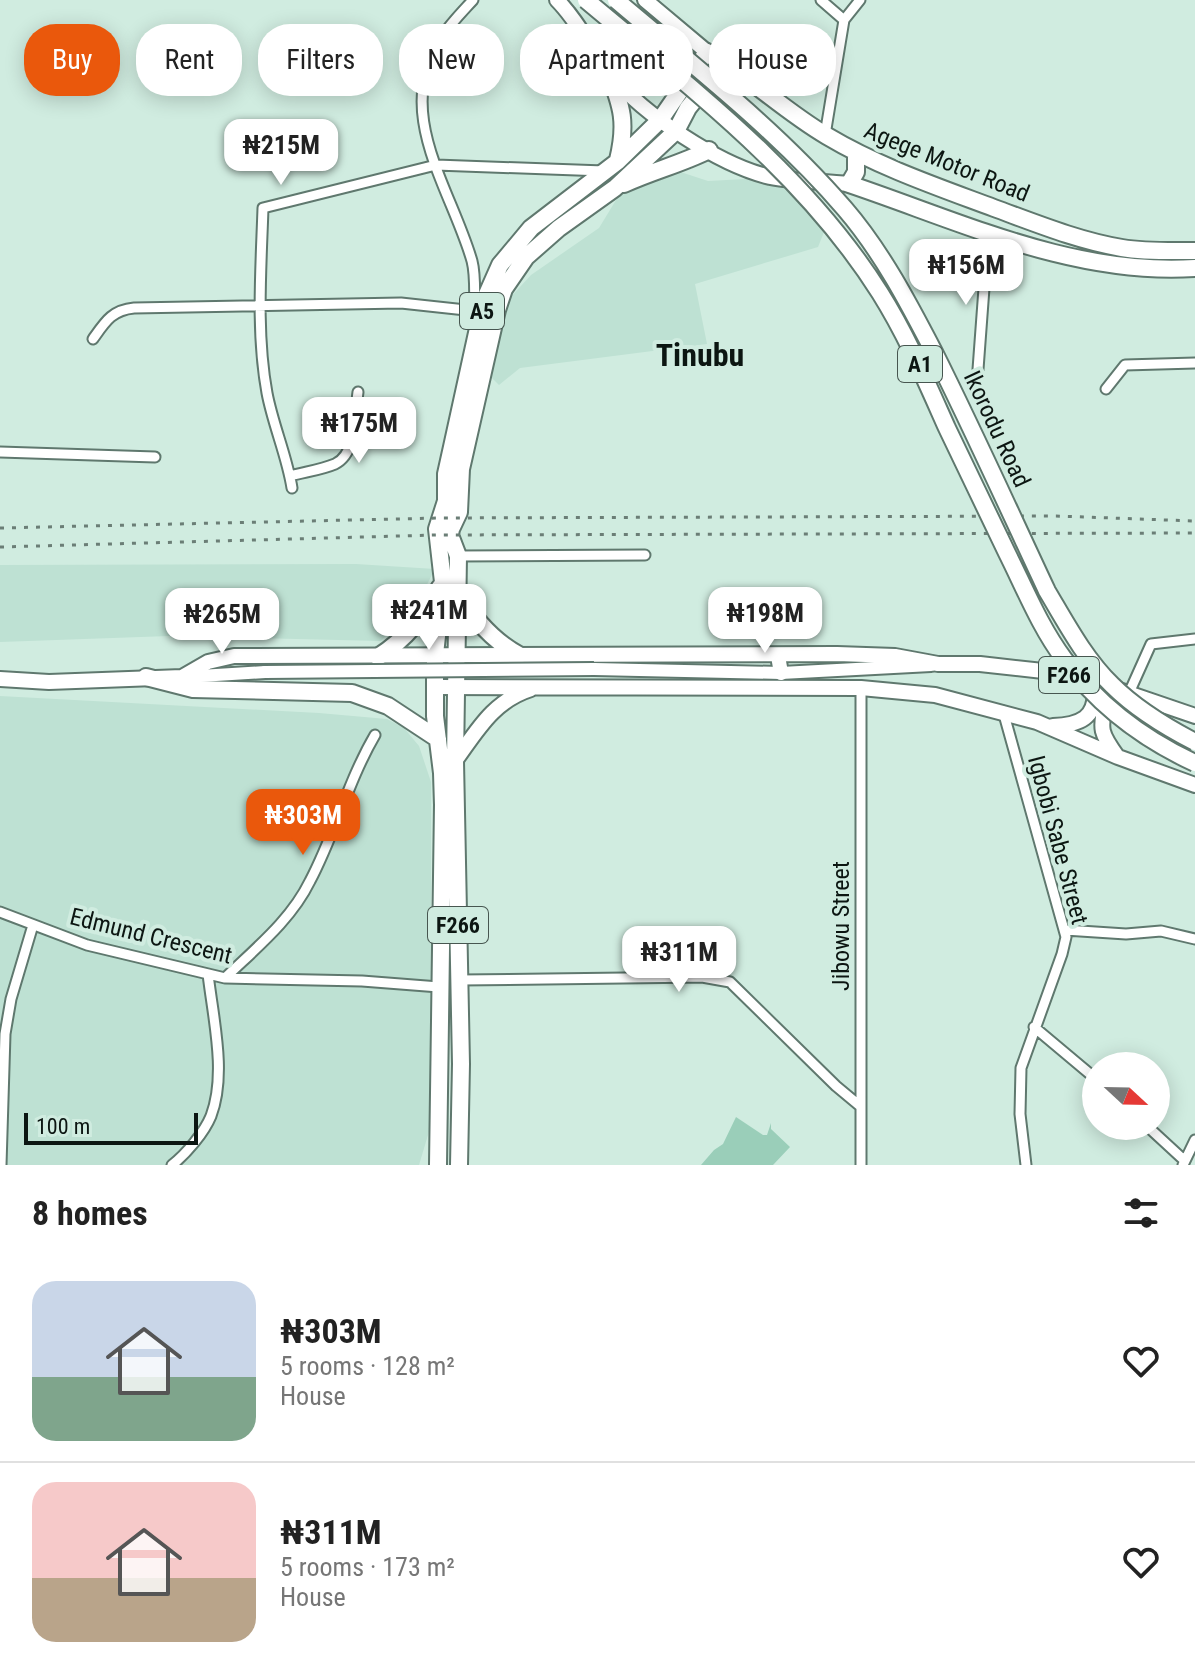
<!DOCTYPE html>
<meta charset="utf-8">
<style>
:root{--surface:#fff;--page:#f6f6f6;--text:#222;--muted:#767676;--line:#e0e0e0;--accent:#ea580c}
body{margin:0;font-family:"Roboto Condensed",sans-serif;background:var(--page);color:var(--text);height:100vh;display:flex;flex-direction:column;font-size:30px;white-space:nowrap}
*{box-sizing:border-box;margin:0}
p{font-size:26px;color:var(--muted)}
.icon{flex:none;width:44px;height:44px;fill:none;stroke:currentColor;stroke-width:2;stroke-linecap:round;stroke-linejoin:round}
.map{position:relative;height:1165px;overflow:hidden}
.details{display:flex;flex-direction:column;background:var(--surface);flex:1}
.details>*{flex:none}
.top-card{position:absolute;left:24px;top:24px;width:1148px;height:72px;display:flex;gap:16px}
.needle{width:52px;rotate:112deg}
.controls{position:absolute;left:1082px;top:1052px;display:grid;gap:16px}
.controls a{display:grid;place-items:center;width:88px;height:88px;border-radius:50%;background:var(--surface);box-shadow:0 4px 20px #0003;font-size:40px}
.scale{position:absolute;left:24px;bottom:20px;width:174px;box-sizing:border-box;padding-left:8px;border:4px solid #0c1612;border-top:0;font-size:22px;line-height:28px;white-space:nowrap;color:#0c1612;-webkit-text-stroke:6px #d0ece0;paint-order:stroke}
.price{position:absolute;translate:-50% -68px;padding:0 18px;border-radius:16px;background:#fff;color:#222;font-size:26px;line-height:52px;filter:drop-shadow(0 2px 4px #0008)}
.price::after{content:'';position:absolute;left:50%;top:48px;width:24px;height:18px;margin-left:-12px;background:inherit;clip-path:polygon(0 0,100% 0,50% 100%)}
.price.selected{background:var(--accent);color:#fff}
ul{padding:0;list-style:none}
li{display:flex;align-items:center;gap:24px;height:200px;padding:0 32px}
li+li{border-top:2px solid var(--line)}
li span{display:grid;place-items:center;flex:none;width:224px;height:160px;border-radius:24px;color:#555}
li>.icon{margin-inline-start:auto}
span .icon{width:96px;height:96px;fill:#fffc;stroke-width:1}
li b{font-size:34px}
h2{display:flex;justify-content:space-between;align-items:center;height:96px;padding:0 32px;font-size:34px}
.pill{padding:0 28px;border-radius:32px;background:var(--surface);box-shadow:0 4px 20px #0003;font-size:28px;line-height:72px}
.pill.selected{background:var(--accent);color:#fff}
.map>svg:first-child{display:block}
.built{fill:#bee1d3}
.green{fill:#9aceb9}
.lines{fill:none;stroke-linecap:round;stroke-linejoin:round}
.minor-casing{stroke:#5f786e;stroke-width:13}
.secondary-casing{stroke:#5f786e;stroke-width:16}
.primary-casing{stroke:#5f786e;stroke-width:18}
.trunk-casing{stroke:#5f786e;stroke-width:20}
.minor{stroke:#fff;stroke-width:9}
.secondary{stroke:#fff;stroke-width:12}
.primary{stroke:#fff;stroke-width:14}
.trunk{stroke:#fff;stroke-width:16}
.rail{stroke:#6b7e76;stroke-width:3;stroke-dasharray:4 8;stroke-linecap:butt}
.secondary-bridge-casing{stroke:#5f786e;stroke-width:16;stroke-linecap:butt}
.motorway-bridge-casing{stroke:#5f786e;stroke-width:20;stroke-linecap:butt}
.secondary-bridge{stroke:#fff;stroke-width:12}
.motorway-bridge{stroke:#fff;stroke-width:16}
.labels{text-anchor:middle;stroke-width:8;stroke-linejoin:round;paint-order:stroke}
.shield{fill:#d0ece0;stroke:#475650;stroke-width:2}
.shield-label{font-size:22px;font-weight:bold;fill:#0c1612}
.street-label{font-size:24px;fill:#0c1612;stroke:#d0ece0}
.district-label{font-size:32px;font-weight:bold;fill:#0c1612;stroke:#d0ece0}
</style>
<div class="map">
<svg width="1195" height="1165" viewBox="0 0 1195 1165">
<rect width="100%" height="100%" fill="#d0ece0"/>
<path class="built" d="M 641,159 L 708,181 L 784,177 L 826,227 L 818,247 L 695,284 L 707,344 L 520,368 L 499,385 L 489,375 L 496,313 L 531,275 L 599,228 Z
M 356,564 L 435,569 L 417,604 L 381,641 L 169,636 L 0,642 L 0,565 Z
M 0,696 L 319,713 L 387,719 L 404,728 L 419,746 L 431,782 L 431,1125 L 419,1165 L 0,1165 Z"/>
<path class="green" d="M 736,1117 L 763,1135 L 767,1135 L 771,1123 L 771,1129 L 790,1147 L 773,1165 L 701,1165 L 714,1150 L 723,1144 Z"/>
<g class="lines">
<g class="minor-casing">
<path id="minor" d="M 473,0 C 462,12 450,24 441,38 C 392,113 451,188 472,261 C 476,276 474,295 475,311
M 821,0 L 844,20
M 825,135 L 844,20 L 860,0
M 93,339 C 105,322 112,310 134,308 L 401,303 L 475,311 L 478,318
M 977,383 L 988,234
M 1106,389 L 1125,365 L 1195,363
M 0,452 L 155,457
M 290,476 C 304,472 321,470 335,464 C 357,454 355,413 358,392
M 292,488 C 287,456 273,425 267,393 C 256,333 261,269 263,208 L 436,165 L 604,171
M 458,556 L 645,555
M 861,688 L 861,1165
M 1129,693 L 1151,644 L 1195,639
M 1003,711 L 1066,937 L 1062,954 L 1021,1068 L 1020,1114 L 1026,1165
M 0,912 L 87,945 L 225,978 L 362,981 L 439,987
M 1065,930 L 1126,934 L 1161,931 L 1195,939
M 225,978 C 256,948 291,920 310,881 C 335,834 348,781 375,735
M 460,980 L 702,977 L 730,982 L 836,1086 L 860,1106
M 1034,1027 L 1096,1079
M 1147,1126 L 1185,1161
M 1,1165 L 5,1034 L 11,999 L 33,925
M 172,1165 C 186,1154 204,1133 211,1116 C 227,1074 213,1018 208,974
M 1183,1165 L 1195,1140"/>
</g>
<g class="secondary-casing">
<path id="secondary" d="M 594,669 L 781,673 L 931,665
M 184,677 L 265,672"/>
</g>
<g class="primary-casing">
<path id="primary" d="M 557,0 C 579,22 592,51 611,75 C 644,115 719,165 770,177 C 795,182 823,181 849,184
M 645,0 L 707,52
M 778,656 L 781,673
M 0,679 L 49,682 L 182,677 L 208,662 L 234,656 L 837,654 L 895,656 L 938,664 L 980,664 L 1052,672 L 1084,678 L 1195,716
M 435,687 L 861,688 L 935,695 L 1037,722 L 1118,757 L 1195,785
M 1113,698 L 1106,703 C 1099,729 1101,734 1117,756
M 1053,726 C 1079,725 1098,718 1094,688
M 455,761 C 477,731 493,701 531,689"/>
</g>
<g class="trunk-casing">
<path id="trunk" d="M 609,73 C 622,107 627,123 618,160
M 856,152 L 856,172 L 849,184 C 962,222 1074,276 1195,268
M 624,184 C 652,171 681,164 709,150
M 459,594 C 474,619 493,641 519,655
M 378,657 C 406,639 424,616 440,587
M 146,677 L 193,689 L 352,693 L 388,706 L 438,739
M 438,1165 L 443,805 L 442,773 L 435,716 L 435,654 L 443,582 L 437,529 L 446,501 L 446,474 L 452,447 L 484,301 L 500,265 L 531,228 L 617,162 L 660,120 L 707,52 C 749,76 784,111 827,136 C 879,167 938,187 994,208 C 1035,223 1079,241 1122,248 C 1146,252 1171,251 1195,251
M 459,1165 L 461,1064 L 455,761 L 458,556 L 450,535 L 451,529 L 459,512 L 461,469 L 497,310 L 504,289 L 526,257 L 559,228 L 615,188 L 676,131 L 688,108 L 725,62"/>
</g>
<use href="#minor" class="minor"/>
<use href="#secondary" class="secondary"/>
<use href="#primary" class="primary"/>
<use href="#trunk" class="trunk"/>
<path class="rail" d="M 0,528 L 440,518 L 1056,516 L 1195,521
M 0,547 L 436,535 L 1195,533"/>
<g class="secondary-bridge-casing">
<path id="secondary-bridge" d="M 265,672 L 594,669"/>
</g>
<g class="motorway-bridge-casing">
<path id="motorway-bridge" d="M 586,0 C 692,89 805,174 880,293 C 907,336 926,381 947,428 C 967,470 987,511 1007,553 C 1025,589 1040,627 1064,659 C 1098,705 1143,739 1195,763
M 616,0 C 695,67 777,130 845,209 C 882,252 909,304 935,354 C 974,432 1010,512 1047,591 C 1066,623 1085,659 1112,685 C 1135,708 1166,727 1195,742"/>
</g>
<use href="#secondary-bridge" class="secondary-bridge"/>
<use href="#motorway-bridge" class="motorway-bridge"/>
</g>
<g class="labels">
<g class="shield">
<rect x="460" y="293" width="44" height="36" rx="6"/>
<rect x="898" y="346" width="44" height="36" rx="6"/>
<rect x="1039" y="657" width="60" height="36" rx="6"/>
<rect x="428" y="907" width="60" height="36" rx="6"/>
</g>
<g class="shield-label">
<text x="482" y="319">A5</text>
<text x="920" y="372">A1</text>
<text x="1069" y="683">F266</text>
<text x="458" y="933">F266</text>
</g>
<g class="street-label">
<text transform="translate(947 162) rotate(22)" y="8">Agege Motor Road</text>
<text transform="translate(997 429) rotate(65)" y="8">Ikorodu Road</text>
<text transform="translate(1058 840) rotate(75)" y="8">Igbobi Sabe Street</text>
<text transform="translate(841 926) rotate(-90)" y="8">Jibowu Street</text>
<text transform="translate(151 936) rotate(14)" y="8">Edmund Crescent</text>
</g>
<g class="district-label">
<text x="700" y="366">Tinubu</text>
</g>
</g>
</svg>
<div class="controls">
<a><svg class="needle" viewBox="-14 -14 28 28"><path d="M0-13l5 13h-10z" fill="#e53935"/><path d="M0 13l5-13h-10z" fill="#767676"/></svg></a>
</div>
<div class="scale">100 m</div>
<b class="price" style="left:281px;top:187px">₦215M</b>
<b class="price" style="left:966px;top:307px">₦156M</b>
<b class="price" style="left:359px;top:465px">₦175M</b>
<b class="price" style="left:429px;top:652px">₦241M</b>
<b class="price" style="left:765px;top:655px">₦198M</b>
<b class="price" style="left:222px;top:656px">₦265M</b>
<b class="price selected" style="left:303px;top:857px">₦303M</b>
<b class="price" style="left:679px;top:994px">₦311M</b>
<div class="top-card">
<a class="pill selected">Buy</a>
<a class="pill">Rent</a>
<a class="pill">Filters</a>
<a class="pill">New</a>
<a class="pill">Apartment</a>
<a class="pill">House</a>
</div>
</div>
<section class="details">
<h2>8 homes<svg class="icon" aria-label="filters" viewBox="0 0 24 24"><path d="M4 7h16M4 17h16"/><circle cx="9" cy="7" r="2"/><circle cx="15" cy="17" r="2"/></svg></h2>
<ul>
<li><span style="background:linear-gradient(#c9d6e8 60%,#7fa58c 0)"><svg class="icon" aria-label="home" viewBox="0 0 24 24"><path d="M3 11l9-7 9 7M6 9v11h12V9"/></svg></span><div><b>₦303M</b><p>5 rooms · 128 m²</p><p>House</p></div><svg class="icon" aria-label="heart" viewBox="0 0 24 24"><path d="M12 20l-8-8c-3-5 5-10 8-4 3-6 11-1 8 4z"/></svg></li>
<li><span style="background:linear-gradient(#f6c9c9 60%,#b9a48a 0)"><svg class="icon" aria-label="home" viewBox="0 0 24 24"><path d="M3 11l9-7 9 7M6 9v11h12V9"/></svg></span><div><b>₦311M</b><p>5 rooms · 173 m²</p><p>House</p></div><svg class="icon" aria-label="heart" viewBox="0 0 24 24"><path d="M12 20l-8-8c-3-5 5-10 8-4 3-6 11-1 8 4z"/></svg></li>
</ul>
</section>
